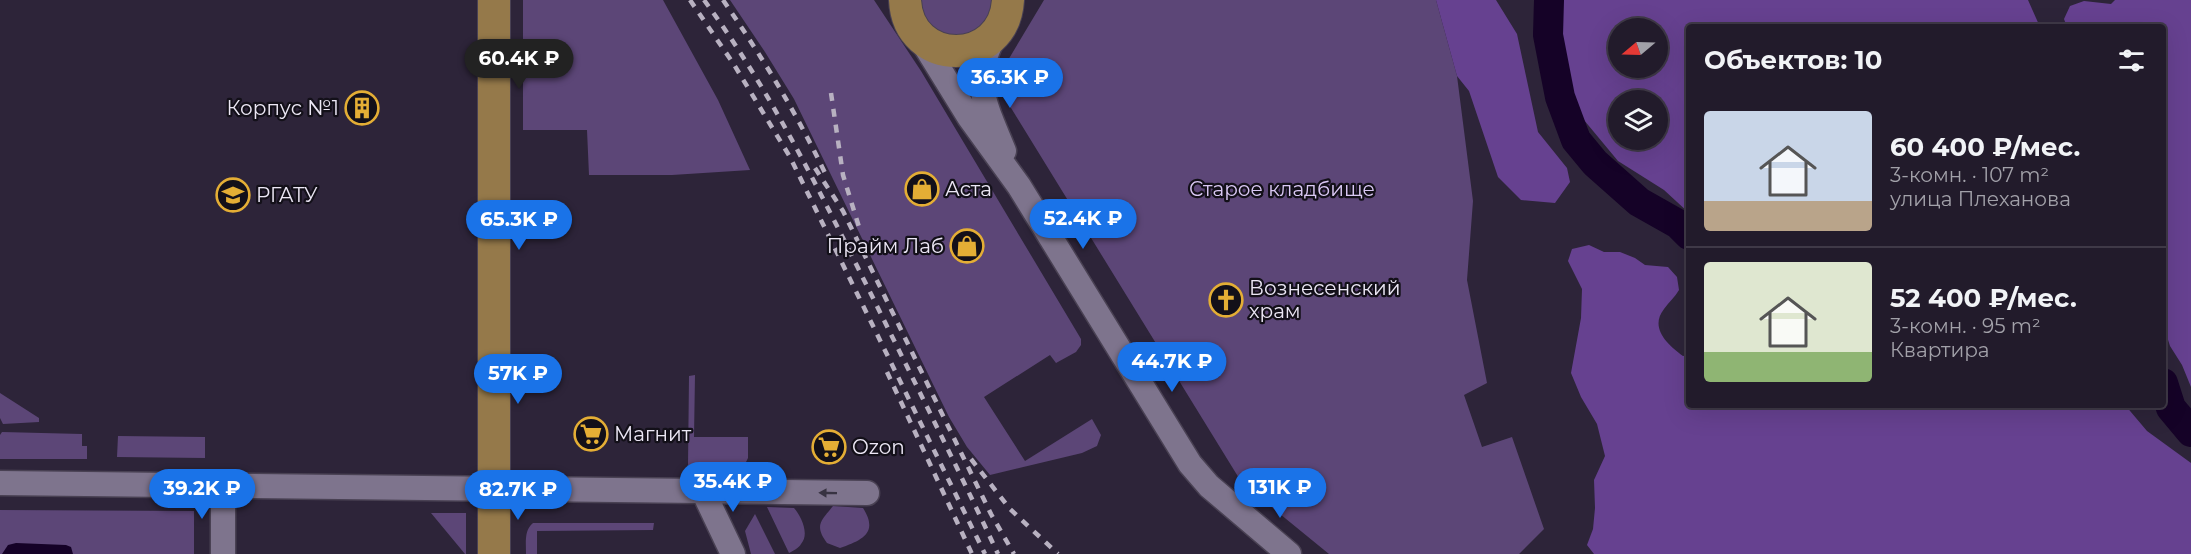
<!DOCTYPE html>
<html lang="ru">
<meta charset="utf-8">
<style>
:root{--surface:#221b2b;--page:#2a2433;--text:#f1f3f6;--muted:#a2a1a9;--line:#3f3947;--accent:#1a73e8}
body{margin:0;font-family:Montserrat,sans-serif;background:var(--page);color:var(--text);height:100vh;display:flex;flex-direction:column;font-size:22px;white-space:nowrap}
*{box-sizing:border-box;margin:0}
p{font-size:20px;color:var(--muted)}
.icon{flex:none;width:33px;height:33px;fill:none;stroke:currentColor;stroke-width:2;stroke-linecap:round;stroke-linejoin:round}
.map{position:relative;flex:1;overflow:hidden}
.details{position:absolute;left:1686px;top:24px;width:480px;height:384px;display:flex;flex-direction:column;background:var(--surface);border-radius:6px;box-shadow:0 6px 24px #0002,0 0 0 2px var(--line)}
.details>*{flex:none}
.needle{width:39px;rotate:251deg}
.tools{position:absolute;left:1608px;top:18px;display:grid;gap:12px}
.tools a{display:grid;place-items:center;width:60px;height:60px;border-radius:50%;background:var(--surface);box-shadow:0 6px 24px #0002,0 0 0 2px var(--line);font-size:30px}
.price{position:absolute;translate:-50% -51px;padding:0 14px;border-radius:21px;background:var(--accent);color:#fff;font-size:20px;line-height:39px;filter:drop-shadow(0 2px 3px #0008)}
.price::after{content:'';position:absolute;left:50%;top:36px;width:18px;height:14px;margin-left:-9px;background:inherit;clip-path:polygon(0 0,100% 0,50% 100%)}
.price.selected{background:#222;color:#fff}
ul{padding:0;list-style:none}
li{display:flex;align-items:center;gap:18px;height:150px;padding:0 18px}
li+li{border-top:2px solid var(--line)}
li span{display:grid;place-items:center;flex:none;width:168px;height:120px;border-radius:6px;color:#555}
li>.icon{margin-inline-start:auto}
span .icon{width:72px;height:72px;fill:#fffc;stroke-width:1}
li b{font-size:26px}
h2{display:flex;justify-content:space-between;align-items:center;height:72px;padding:0 18px;font-size:26px}
.map>svg:first-child{display:block}
.green{fill:#5c4677}
.forest{fill:#664190;fill-rule:evenodd}
.water{fill:#150227}
.lines{fill:none;stroke-linecap:round;stroke-linejoin:round}
.river{stroke:#150227;stroke-width:30}
.minor-casing{stroke:#494153;stroke-width:27}
.major-casing{stroke:#494153;stroke-width:34}
.minor{stroke:#7e748d;stroke-width:24}
.major{stroke:#95794a;stroke-width:32}
.rail{stroke:#b8b1c1;stroke-width:4.5;stroke-dasharray:8 8;stroke-linecap:butt}
.oneway{fill:#383342}
.labels{text-anchor:middle;stroke-width:4.5;stroke-linejoin:round;paint-order:stroke}
.poi-label{font-size:20px;fill:#ece7f5;stroke:#131019;text-anchor:start}
.park-label{font-size:20px;fill:#dac8f4;stroke:#131019}
</style>
<div class="map">
<svg width="2191" height="554" viewBox="0 0 2191 554">
<rect width="100%" height="100%" fill="#2d2439"/>
<path class="green" d="M 523,0 L 663,0 L 718,100 L 750,170 L 672,175 L 589,175 L 587,130 L 523,130 Z
M 730,0 L 874,0 L 921,71 L 1081,339 L 1081,345 L 1076,352 L 1056,363 L 1050,355 L 984,397 L 1025,461 L 1092,419 L 1101,435 L 1097,446 L 1082,453 L 990,475 L 967,447 L 949,417 L 794,99 L 765,52 Z
M 919,0 L 994,0 L 991,16 L 973,34 L 947,36 L 926,22 Z
M 1044,0 L 1436,0 L 1457,76 L 1473,201 L 1467,280 L 1487,383 L 1464,395 L 1482,447 L 1512,437 L 1544,529 L 1519,554 L 1329,554 L 1242,483 L 995,82 Z
M 695,375 L 694,437 L 748,437 L 748,458 L 745,464 L 739,466 L 688,465 L 689,376 Z
M 0,393 L 39,418 L 39,422 L 3,424 L 0,418 Z
M 2,432 L 82,434 L 82,446 L 87,446 L 87,459 L 0,459 L 0,435 Z
M 118,436 L 205,437 L 205,458 L 117,457 Z
M 833,506 L 863,508 C 879,533 862,540 840,548 L 827,543 C 814,525 821,521 833,506 Z
M 767,507 L 794,508 C 801,516 810,534 801,544 C 799,548 793,551 789,553 Z
M 0,510 L 194,511 L 194,554 L 0,554 Z
M 431,513 L 466,513 L 466,554 L 465,554 Z
M 755,514 L 775,554 L 751,554 L 745,531 Z
M 533,523 L 654,523 L 653,530 L 537,531 L 537,554 L 526,554 C 526,543 524,530 533,523 Z"/>
<path class="forest" d="M 1436,0 L 1496,0 L 1517,34 L 1538,132 L 1567,168 L 1570,182 L 1555,203 L 1521,200 L 1498,177 L 1469,91 L 1457,76 Z
M 1557,0 L 2028,0 L 2040,27 L 1689,27 L 1689,213 L 1664,190 L 1618,161 L 1579,114 L 1560,48 ZM 1658,28 L 1658,68 L 1618,68 L 1618,28 ZM 1658,100 L 1658,140 L 1618,140 L 1618,100 Z
M 2115,0 L 2191,0 L 2191,387 L 2182,365 L 2170,346 L 2163,324 L 2163,27 L 2067,27 L 2064,19 L 2070,6 L 2084,1 L 2111,4 Z
M 1589,245 L 1604,252 L 1620,252 L 1635,258 L 1645,265 L 1668,267 L 1677,277 L 1679,290 C 1675,297 1669,302 1664,309 C 1649,328 1668,345 1683,356 L 1689,355 L 1689,405 L 2125,405 L 2147,431 L 2191,463 L 2191,554 L 1594,554 L 1587,545 L 1593,529 L 1595,508 L 1594,480 L 1605,456 L 1597,424 L 1581,397 L 1571,373 L 1581,318 L 1582,289 L 1568,261 L 1572,249 Z"/>
<path class="water" d="M 16,543 L 66,545 L 71,547 L 73,554 L 2,554 L 8,545 Z"/>
<g class="lines">
<path class="river" d="M 1549,0 L 1548,35 L 1560,97 L 1576,140 L 1595,163 L 1639,202 L 1678,224 L 1689,235
M 2163,383 L 2171,408 L 2191,432"/>
<g class="minor-casing">
<path id="minor" d="M 997,31 C 969,79 985,104 1004,151
M 919,36 L 969,117 L 1019,186 L 1190,464 L 1209,486 L 1289,554
M 0,483 L 867,493
M 703,491 L 733,554
M 223,554 L 223,485"/>
</g>
<g class="major-casing">
<path id="major" d="M 905,0 C 908,68 1004,68 1008,0
M 494,554 L 494,0"/>
</g>
<use href="#minor" class="minor"/>
<use href="#major" class="major"/>
<path class="rail" d="M 690,0 L 733,63 L 790,157 L 985,554
M 704,0 C 771,91 820,192 870,292 C 913,379 957,466 998,554
M 723,0 C 762,57 795,110 825,173
M 831,93 L 843,175 L 859,227
M 815,168 L 843,211 L 991,514 L 1014,554
M 887,372 L 972,554
M 971,459 L 1010,509 L 1058,554"/>
</g>
<defs><path id="oneway-solid" d="M-6-.8H1V-3.2L6.5 0L1 3.2V.8H-6Z" transform="scale(1.5)"/></defs>
<use class="oneway" href="#oneway-solid" transform="translate(828 493) rotate(-179)"/>
<defs>
<g id="building-ring" transform="scale(1.725)"><circle r="9.5" fill="#131019" stroke="#e4ae35" stroke-width="1.5"/><path d="M-4-6H4V6H1V3H-1V6H-4ZM-2.5-4.3h1.7v1.8h-1.7ZM.8-4.3h1.7v1.8H.8ZM-2.5-1h1.7V.8h-1.7ZM.8-1h1.7V.8H.8Z" fill="#e4ae35"/></g>
<g id="shop-ring" transform="scale(1.725)"><circle r="9.5" fill="#131019" stroke="#e4ae35" stroke-width="1.5"/><path d="M-5-2.5h2.3a2.7 3.5 0 0 1 5.4 0H5L5.5 6h-11ZM-1.5-2.5h3a1.5 2.3 0 0 0-3 0Z" fill="#e4ae35"/></g>
<g id="university-ring" transform="scale(1.725)"><circle r="9.5" fill="#131019" stroke="#e4ae35" stroke-width="1.5"/><path d="M0-5L7-2L0 1L-7-2ZM-4 1L0 2.5L4 1V4Q0 6-4 4Z" fill="#e4ae35"/></g>
<g id="church-ring" transform="scale(1.725)"><circle r="9.5" fill="#131019" stroke="#e4ae35" stroke-width="1.5"/><path d="M-1.2-6h2.4v3.5h3.3v2.4h-3.3V6h-2.4V-.1h-3.3v-2.4h3.3Z" fill="#e4ae35"/></g>
<g id="supermarket-ring" transform="scale(1.725)"><circle r="9.5" fill="#131019" stroke="#e4ae35" stroke-width="1.5"/><path d="M-6-5.5h2.5l.6 2H6L4.5 2H-2.5L-4.4-4H-6ZM-1.5 3.2a1.3 1.3 0 1 0 .1 0ZM3 3.2a1.3 1.3 0 1 0 .1 0Z" fill="#e4ae35"/></g>
</defs>
<g fill-rule="evenodd">
<use href="#building-ring" x="362" y="108"/>
<use href="#shop-ring" x="922" y="189"/>
<use href="#university-ring" x="233" y="195"/>
<use href="#shop-ring" x="967" y="246"/>
<use href="#church-ring" x="1226" y="300"/>
<use href="#supermarket-ring" x="591" y="434"/>
<use href="#supermarket-ring" x="829" y="447"/>
</g>
<g class="labels">
<g class="poi-label">
<text x="339" y="115" text-anchor="end">Корпус №1</text>
<text x="945" y="196">Аста</text>
<text x="256" y="202">РГАТУ</text>
<text x="944" y="253" text-anchor="end">Прайм Лаб</text>
<text x="1249" y="295">Вознесенский<tspan x="1249" dy="23">храм</tspan></text>
<text x="614" y="441">Магнит</text>
<text x="852" y="454">Ozon</text>
</g>
<g class="park-label">
<text x="1282" y="196">Старое кладбище</text>
</g>
</g>
</svg>
<div class="tools">
<a><svg class="needle" viewBox="-14 -14 28 28"><path d="M0-13l5 13h-10z" fill="#e53935"/><path d="M0 13l5-13h-10z" fill="#a2a1a9"/></svg></a>
<a><svg class="icon" aria-label="layers" viewBox="0 0 24 24"><path d="M12 4l9 5-9 5-9-5zM3 14l9 5 9-5"/></svg></a>
</div>
<b class="price selected" style="left:519px;top:90px">60.4K ₽</b>
<b class="price" style="left:1010px;top:109px">36.3K ₽</b>
<b class="price" style="left:1083px;top:250px">52.4K ₽</b>
<b class="price" style="left:519px;top:251px">65.3K ₽</b>
<b class="price" style="left:1172px;top:393px">44.7K ₽</b>
<b class="price" style="left:518px;top:405px">57K ₽</b>
<b class="price" style="left:733px;top:513px">35.4K ₽</b>
<b class="price" style="left:1280px;top:519px">131K ₽</b>
<b class="price" style="left:202px;top:520px">39.2K ₽</b>
<b class="price" style="left:518px;top:521px">82.7K ₽</b>
<section class="details">
<h2>Объектов: 10<svg class="icon" aria-label="filters" viewBox="0 0 24 24"><path d="M4 7h16M4 17h16"/><circle cx="9" cy="7" r="2"/><circle cx="15" cy="17" r="2"/></svg></h2>
<ul>
<li><span style="background:linear-gradient(#c9d6e8 75%,#b9a48a 0)"><svg class="icon" aria-label="home" viewBox="0 0 24 24"><path d="M3 11l9-7 9 7M6 9v11h12V9"/></svg></span><div><b>60 400 ₽/мес.</b><p>3-комн. · 107 m²</p><p>улица Плеханова</p></div></li>
<li><span style="background:linear-gradient(#dfe7d0 75%,#8fb573 0)"><svg class="icon" aria-label="home" viewBox="0 0 24 24"><path d="M3 11l9-7 9 7M6 9v11h12V9"/></svg></span><div><b>52 400 ₽/мес.</b><p>3-комн. · 95 m²</p><p>Квартира</p></div></li>
</ul>
</section>
</div>
